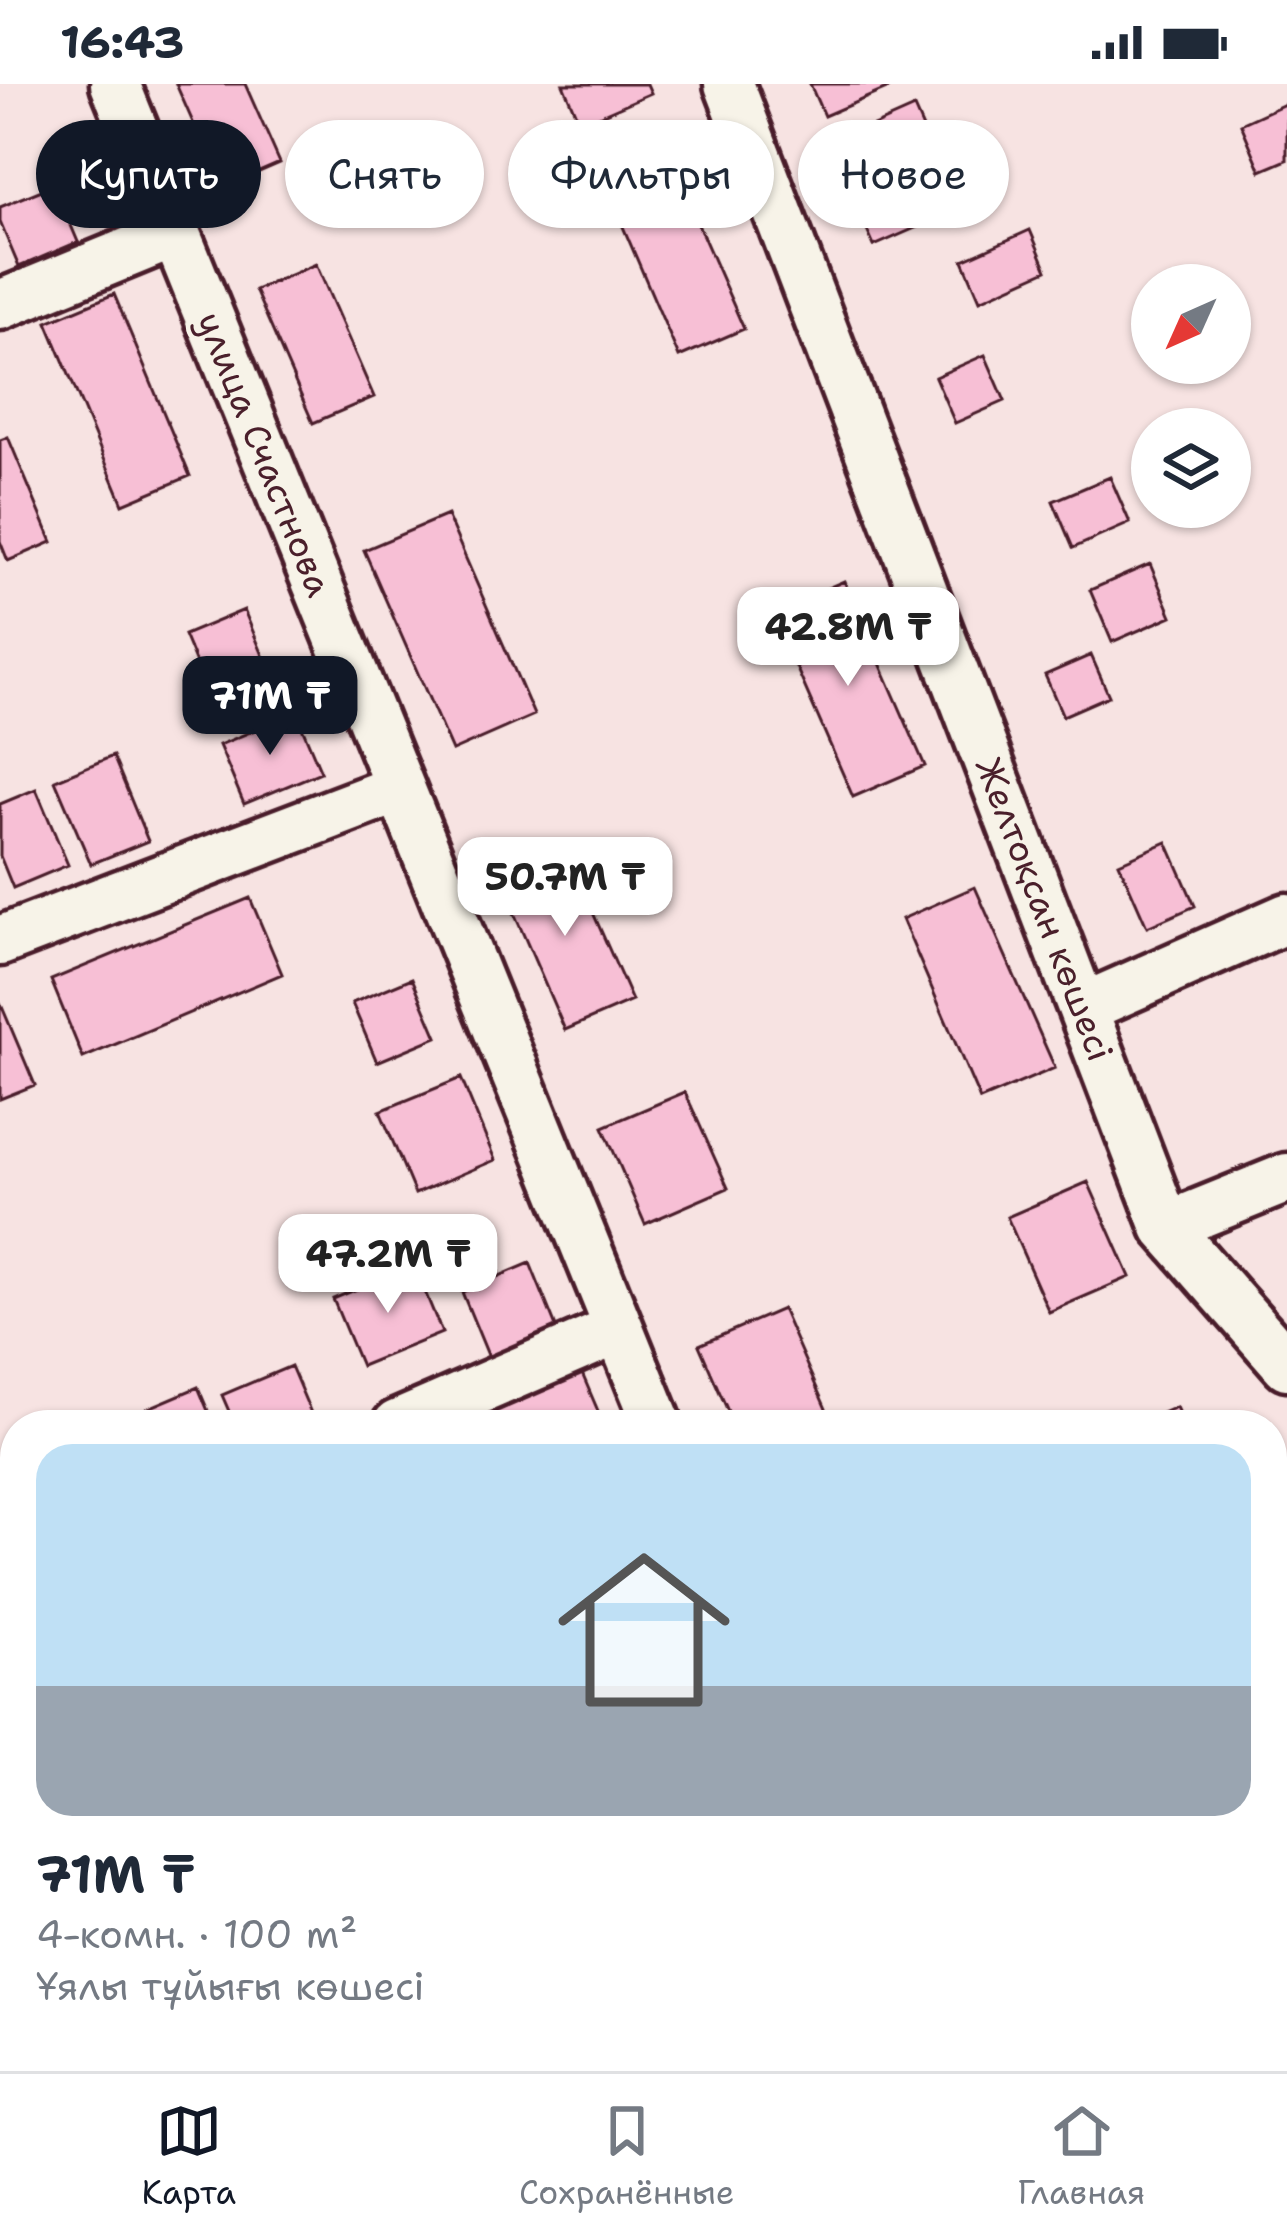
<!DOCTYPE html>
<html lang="ru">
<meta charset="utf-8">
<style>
:root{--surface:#fff;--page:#f2f2f3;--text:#1f2937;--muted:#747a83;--line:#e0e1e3;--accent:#111827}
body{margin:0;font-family:"Shantell Sans",sans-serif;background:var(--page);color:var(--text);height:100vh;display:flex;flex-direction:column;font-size:45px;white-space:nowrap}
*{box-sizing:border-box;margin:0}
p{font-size:39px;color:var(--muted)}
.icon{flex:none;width:66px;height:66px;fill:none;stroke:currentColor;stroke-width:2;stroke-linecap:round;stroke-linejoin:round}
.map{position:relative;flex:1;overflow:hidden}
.details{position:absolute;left:0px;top:1326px;width:1287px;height:663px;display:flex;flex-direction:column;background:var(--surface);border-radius:48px 48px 0 0;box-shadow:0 3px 9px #0004}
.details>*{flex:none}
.guide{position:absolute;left:36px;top:36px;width:1215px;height:108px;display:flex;gap:24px}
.needle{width:78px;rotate:225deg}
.tools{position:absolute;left:1131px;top:180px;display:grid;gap:24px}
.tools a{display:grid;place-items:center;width:120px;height:120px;border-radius:50%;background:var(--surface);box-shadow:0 3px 9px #0004;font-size:60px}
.price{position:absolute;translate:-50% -102px;padding:0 27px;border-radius:24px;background:#fff;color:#222;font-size:39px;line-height:78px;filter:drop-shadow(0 3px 6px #0008)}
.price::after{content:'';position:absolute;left:50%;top:72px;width:36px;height:27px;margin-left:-18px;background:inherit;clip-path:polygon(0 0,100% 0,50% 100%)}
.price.current{background:var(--accent);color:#fff}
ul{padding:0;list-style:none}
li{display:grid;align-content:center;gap:24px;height:636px;padding:0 36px}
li+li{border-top:3px solid var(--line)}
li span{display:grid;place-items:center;height:372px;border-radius:36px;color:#555}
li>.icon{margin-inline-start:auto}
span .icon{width:216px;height:216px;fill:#fffc;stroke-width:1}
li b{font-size:51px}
.pill{padding:0 42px;border-radius:54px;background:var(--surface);box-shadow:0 3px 9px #0004;font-size:42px;line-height:108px}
.pill.current{background:var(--accent);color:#fff}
.status{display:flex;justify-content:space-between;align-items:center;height:84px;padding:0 60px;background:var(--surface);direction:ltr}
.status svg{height:33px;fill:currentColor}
.tabs{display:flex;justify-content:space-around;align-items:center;height:168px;border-top:3px solid var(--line);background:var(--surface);font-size:33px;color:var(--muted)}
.tabs a{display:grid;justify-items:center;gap:6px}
.tabs .current{color:var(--accent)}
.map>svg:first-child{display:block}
.building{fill:#f7bfd5;stroke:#4a1f2b;stroke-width:3}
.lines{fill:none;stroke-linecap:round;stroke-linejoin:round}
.minor-casing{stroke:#4a1f2b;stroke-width:57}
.minor{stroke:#f7f3e8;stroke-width:48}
.labels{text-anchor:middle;stroke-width:9;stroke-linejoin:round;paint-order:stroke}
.street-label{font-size:36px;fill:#4a1f2b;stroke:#f7f3e8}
</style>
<div class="status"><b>16:43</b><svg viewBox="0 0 49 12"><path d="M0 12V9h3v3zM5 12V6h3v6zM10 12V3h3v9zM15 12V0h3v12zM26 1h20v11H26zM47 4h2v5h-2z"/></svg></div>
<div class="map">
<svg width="1287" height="1987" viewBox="0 0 1287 1987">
<rect width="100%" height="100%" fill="#f7e3e2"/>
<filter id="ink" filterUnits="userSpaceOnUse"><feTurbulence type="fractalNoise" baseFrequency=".00833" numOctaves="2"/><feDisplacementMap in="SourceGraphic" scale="24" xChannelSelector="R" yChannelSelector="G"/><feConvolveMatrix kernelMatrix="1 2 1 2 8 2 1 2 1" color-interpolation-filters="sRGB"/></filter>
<g filter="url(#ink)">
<path class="building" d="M 176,0 L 245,0 L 280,79 L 222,104 Z
M 563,0 L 647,0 L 651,9 L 580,40 Z
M 810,0 L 887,0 L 889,4 L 824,32 Z
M 1287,19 L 1287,76 L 1261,87 L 1241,40 Z
M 914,24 L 932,65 L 853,100 L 835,59 Z
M 663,61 L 744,245 L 679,273 L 600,89 Z
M 919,90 L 938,134 L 874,162 L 854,117 Z
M 54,101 L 78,158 L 19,183 L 0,138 L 0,123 Z
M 1030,146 L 1047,186 L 980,216 L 963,176 Z
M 316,180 L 374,313 L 313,339 L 255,206 Z
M 114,210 L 190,392 L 123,420 L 47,238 Z
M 985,271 L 1005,317 L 955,339 L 935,293 Z
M 8,353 L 52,458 L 8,477 L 0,457 L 0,356 Z
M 1110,393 L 1130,439 L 1073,464 L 1053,417 Z
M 447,431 L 534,631 L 452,667 L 364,466 Z
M 1150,480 L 1172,532 L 1112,558 L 1090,506 Z
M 844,497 L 925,682 L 853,713 L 772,528 Z
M 244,526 L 270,588 L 210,613 L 184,551 Z
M 1091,571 L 1109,612 L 1063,632 L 1045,591 Z
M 296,629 L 321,688 L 244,720 L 219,661 Z
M 113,672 L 148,757 L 91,780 L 55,696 Z
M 36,705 L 68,781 L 13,804 L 0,772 L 0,720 Z
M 1167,758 L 1195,822 L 1147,843 L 1119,779 Z
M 564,763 L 632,917 L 565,946 L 498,792 Z
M 975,803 L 1055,984 L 980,1016 L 902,835 Z
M 250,814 L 282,890 L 83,974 L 51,896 Z
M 412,894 L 437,953 L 377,978 L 352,919 Z
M 0,918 L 35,1001 L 0,1015 Z
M 461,994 L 495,1076 L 415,1110 L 380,1027 Z
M 685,1008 L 728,1104 L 645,1140 L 603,1043 Z
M 1088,1098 L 1130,1193 L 1049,1228 L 1007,1133 Z
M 530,1179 L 558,1248 L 490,1276 L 462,1208 Z
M 414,1181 L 442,1249 L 361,1282 L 333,1215 Z
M 782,1225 L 826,1325 L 790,1341 L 734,1341 L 699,1261 Z
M 578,1280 L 604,1341 L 501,1341 L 491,1317 Z
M 291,1282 L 316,1341 L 235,1341 L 222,1311 Z
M 198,1303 L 214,1341 L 144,1341 L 139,1328 Z
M 1176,1323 L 1184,1341 L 1135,1341 Z
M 0,1426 L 15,1462 L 15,1492 L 0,1499 Z
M 688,1974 L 721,1974 L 726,1987 L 657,1987 Z
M 1031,1974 L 1132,1974 L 1138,1987 L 1036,1987 Z"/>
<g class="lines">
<g class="minor-casing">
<path id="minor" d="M 115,0 L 658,1341
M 729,0 L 1166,1143 L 1287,1281
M 0,221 L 176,149
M 0,857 L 400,704
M 1083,924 L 1287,834
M 1166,1143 L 1287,1094
M 397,1341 L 619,1245
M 1272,1442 L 1287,1436
M 0,1520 L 15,1513
M 321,1974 L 327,1987
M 872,1987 L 899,1974"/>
</g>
<use href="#minor" class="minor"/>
</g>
</g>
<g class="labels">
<g class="street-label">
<text transform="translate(265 370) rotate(68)" y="13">улица Счастнова</text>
<text transform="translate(1045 825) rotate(69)" y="13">Желтоқсан көшесі</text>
</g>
</g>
</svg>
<div class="tools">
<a><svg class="needle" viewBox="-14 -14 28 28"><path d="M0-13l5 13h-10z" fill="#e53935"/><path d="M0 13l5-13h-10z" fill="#747a83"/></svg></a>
<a><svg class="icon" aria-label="layers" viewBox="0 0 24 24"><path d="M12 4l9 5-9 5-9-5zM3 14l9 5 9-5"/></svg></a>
</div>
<b class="price" style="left:848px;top:605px">42.8M ₸</b>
<b class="price current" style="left:270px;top:674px">71M ₸</b>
<b class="price" style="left:565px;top:855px">50.7M ₸</b>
<b class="price" style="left:388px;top:1232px">47.2M ₸</b>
<div class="guide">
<a class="pill current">Купить</a>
<a class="pill">Снять</a>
<a class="pill">Фильтры</a>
<a class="pill">Новое</a>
</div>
<section class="details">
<ul>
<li><span style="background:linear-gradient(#bfe0f5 65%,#9aa5b1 0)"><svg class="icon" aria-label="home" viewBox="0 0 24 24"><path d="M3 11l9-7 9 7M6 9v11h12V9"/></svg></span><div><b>71M ₸</b><p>4-комн. · 100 m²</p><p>Ұялы тұйығы көшесі</p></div></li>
</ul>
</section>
</div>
<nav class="tabs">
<a class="current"><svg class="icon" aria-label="map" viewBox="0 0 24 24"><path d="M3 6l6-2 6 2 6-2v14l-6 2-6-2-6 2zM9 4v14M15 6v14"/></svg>Карта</a>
<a><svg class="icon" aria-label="saved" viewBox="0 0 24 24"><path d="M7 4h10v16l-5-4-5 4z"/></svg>Сохранённые</a>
<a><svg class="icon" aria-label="home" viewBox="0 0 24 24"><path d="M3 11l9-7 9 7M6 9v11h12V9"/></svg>Главная</a>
</nav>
